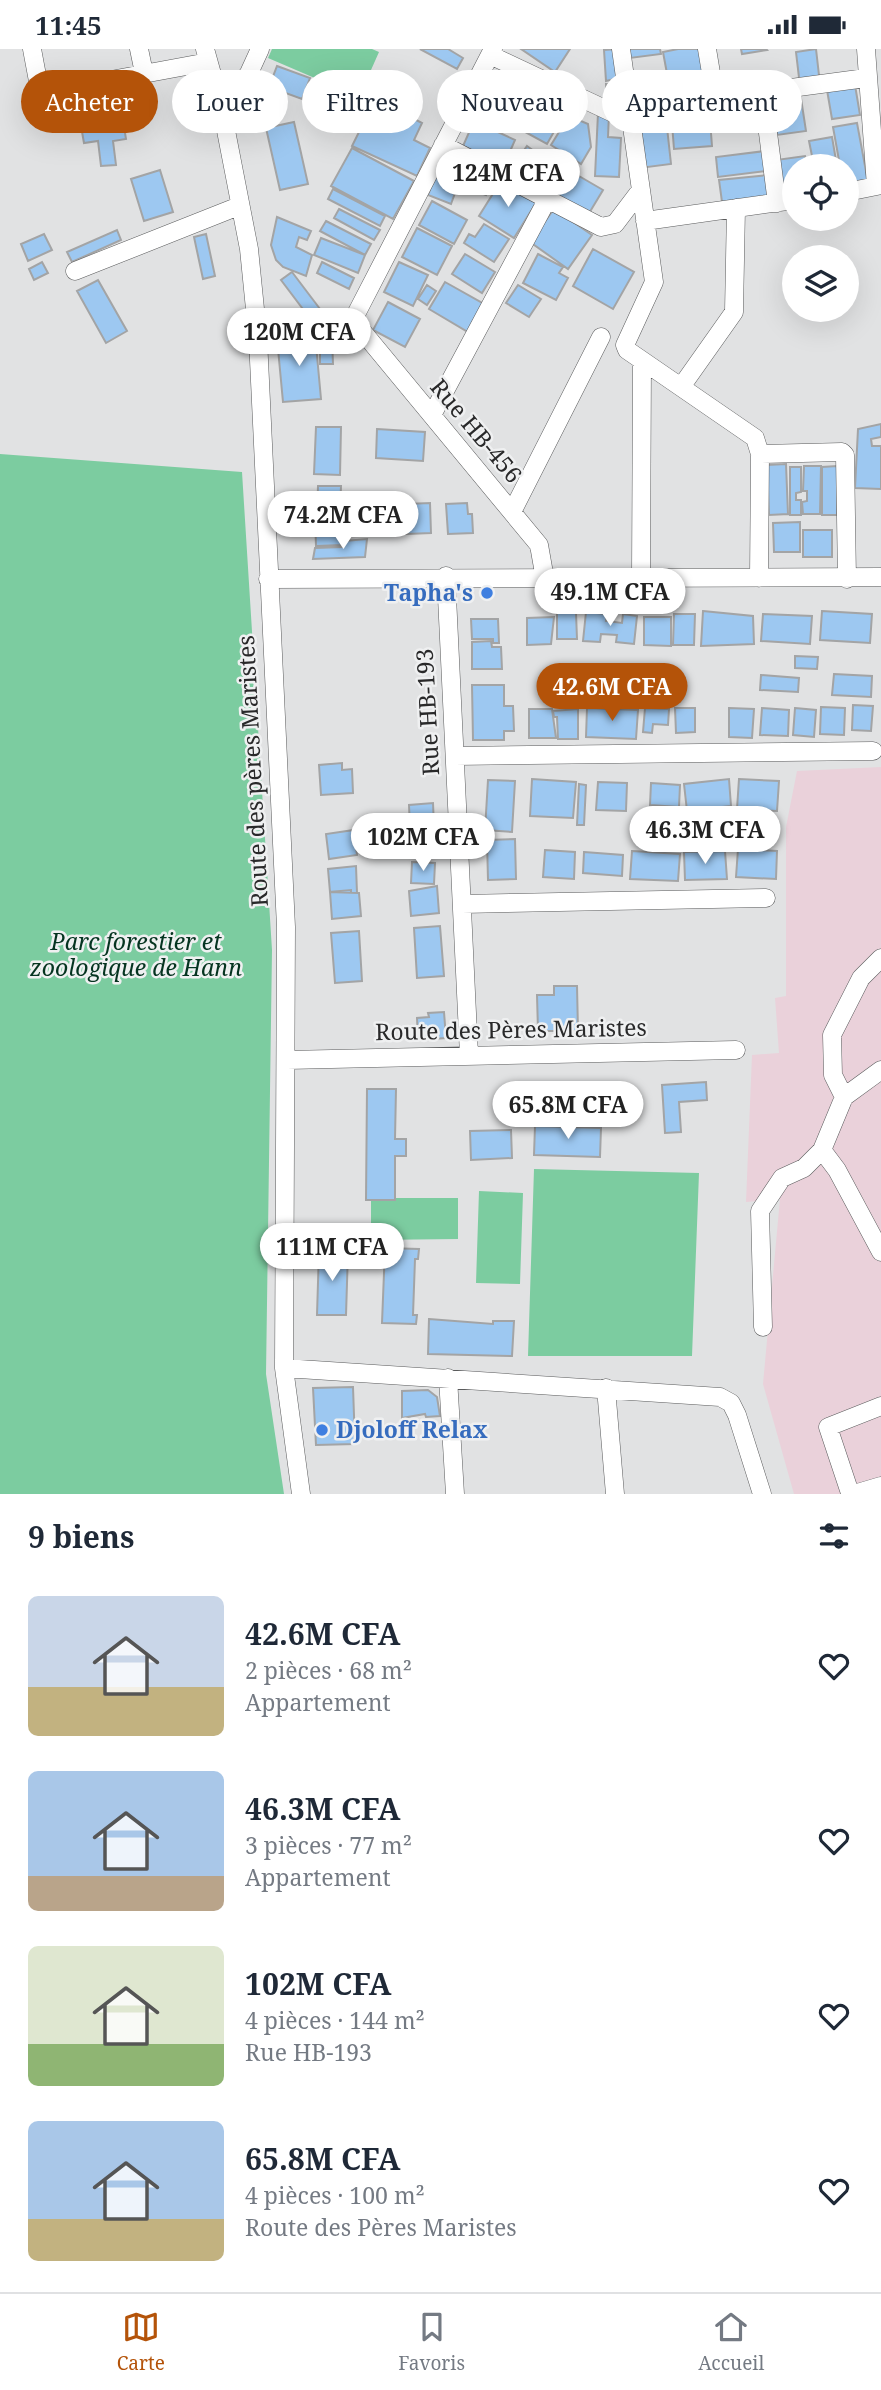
<!DOCTYPE html>
<html lang="fr">
<meta charset="utf-8">
<style>
:root{--surface:#fff;--page:#f6f6f7;--text:#1f2937;--muted:#747a83;--line:#e0e1e3;--accent:#b45309}
body{margin:0;font-family:"Noto Serif",serif;background:var(--page);color:var(--text);height:100vh;display:flex;flex-direction:column;font-size:26px;white-space:nowrap}
*{box-sizing:border-box;margin:0}
p{font-size:23px;color:var(--muted)}
.icon{flex:none;width:38px;height:38px;fill:none;stroke:currentColor;stroke-width:2;stroke-linecap:round;stroke-linejoin:round}
.map{position:relative;height:1445px;overflow:hidden}
.sheet{display:flex;flex-direction:column;background:var(--surface);flex:1}
.sheet>*{flex:none}
.banner{position:absolute;left:21px;top:21px;width:840px;height:63px;display:flex;gap:14px}
.fabs{position:absolute;left:782px;top:105px;display:grid;gap:14px}
.fabs a{display:grid;place-items:center;width:77px;height:77px;border-radius:50%;background:var(--surface);box-shadow:0 7px 28px #0002;font-size:35px}
.price{position:absolute;translate:-50% -60px;padding:0 16px;border-radius:24px;background:#fff;color:#222;font-size:23px;line-height:46px;filter:drop-shadow(0 2px 4px #0008)}
.price::after{content:'';position:absolute;left:50%;top:42px;width:21px;height:16px;margin-left:-10px;background:inherit;clip-path:polygon(0 0,100% 0,50% 100%)}
.price.active{background:var(--accent);color:#fff}
ul{padding:0;list-style:none}
li{display:flex;align-items:center;gap:21px;height:175px;padding:0 28px}
li span{display:grid;place-items:center;flex:none;width:196px;height:140px;border-radius:10px;color:#555}
li>.icon{margin-inline-start:auto}
span .icon{width:84px;height:84px;fill:#fffc;stroke-width:1}
li b{font-size:30px}
h2{display:flex;justify-content:space-between;align-items:center;height:84px;padding:0 28px;font-size:30px}
.chip{padding:0 24px;border-radius:32px;background:var(--surface);box-shadow:0 7px 28px #0002;font-size:24px;line-height:63px}
.chip.active{background:var(--accent);color:#fff}
.status{display:flex;justify-content:space-between;align-items:center;height:49px;padding:0 35px;background:var(--surface);direction:ltr}
.status svg{height:19px;fill:currentColor}
.dock{display:flex;justify-content:space-around;align-items:center;height:98px;border-top:2px solid var(--line);background:var(--surface);font-size:19px;color:var(--muted)}
.dock a{display:grid;justify-items:center;gap:4px}
.dock .active{color:var(--accent)}
.map>svg:first-child{display:block}
.industrial{fill:#ead1da}
.green{fill:#7ccca0}
.building{fill:#9dc8f1;stroke:#a3a4a5;stroke-width:2}
.lines{fill:none;stroke-linecap:round;stroke-linejoin:round}
.minor-casing{stroke:#5a5b5c;stroke-width:19}
.minor{stroke:#fff;stroke-width:18}
.shop-dot{fill:#3f7fe0;stroke:#eff0f1;stroke-width:2.5}
.labels{text-anchor:middle;stroke-width:5;stroke-linejoin:round;paint-order:stroke}
.street-label{font-size:23px;fill:#29292a;stroke:#eff0f1}
.shop-label{font-size:23px;font-weight:bold;fill:#366cbe;stroke:#eff0f1;text-anchor:end}
.park-label{font-size:23px;font-style:italic;fill:#053420;stroke:#eff0f1}
</style>
<div class="status"><b>11:45</b><svg viewBox="0 0 49 12"><path d="M0 12V9h3v3zM5 12V6h3v6zM10 12V3h3v9zM15 12V0h3v12zM26 1h20v11H26zM47 4h2v5h-2z"/></svg></div>
<div class="map">
<svg width="881" height="1445" viewBox="0 0 881 1445">
<rect width="100%" height="100%" fill="#e1e2e3"/>
<path class="industrial" d="M 881,718 L 881,1445 L 794,1445 L 763,1335 L 780,1150 L 746,1153 L 752,1006 L 779,1004 L 775,949 L 786,947 L 786,778 L 797,722 Z"/>
<path class="green" d="M 272,0 L 372,0 L 379,3 L 359,48 L 268,9 Z
M 0,405 L 242,423 L 272,901 L 266,1325 L 284,1445 L 0,1445 Z
M 534,1120 L 699,1124 L 692,1307 L 528,1307 Z
M 479,1142 L 523,1144 L 520,1235 L 476,1234 Z
M 371,1149 L 458,1149 L 458,1190 L 371,1191 Z"/>
<path class="building" d="M 420,0 L 448,0 L 463,9 L 457,20 Z
M 521,0 L 570,0 L 555,23 Z
M 617,0 L 619,29 L 606,32 L 604,1 Z
M 629,0 L 660,0 L 661,5 L 630,9 Z
M 678,0 L 701,0 L 705,24 L 668,30 L 663,3 Z
M 741,0 L 766,0 L 767,1 L 742,5 Z
M 816,0 L 820,35 L 800,37 L 796,3 Z
M 277,17 L 310,29 L 302,50 L 269,38 Z
M 606,35 L 620,35 L 621,59 L 607,60 Z
M 855,36 L 860,66 L 832,70 L 827,41 Z
M 138,40 L 140,59 L 74,70 L 71,50 Z
M 800,43 L 806,82 L 777,86 L 771,48 Z
M 536,48 L 564,65 L 547,95 L 518,79 Z
M 64,52 L 67,70 L 52,73 L 49,55 Z
M 371,59 L 395,71 L 399,62 L 422,74 L 414,91 L 430,99 L 417,127 L 352,97 Z
M 709,59 L 712,97 L 674,100 L 671,62 Z
M 665,60 L 671,115 L 640,119 L 634,64 Z
M 598,64 L 609,64 L 608,88 L 621,89 L 619,128 L 595,127 Z
M 569,67 L 588,75 L 591,98 L 581,115 L 551,96 Z
M 123,72 L 126,90 L 113,92 L 116,116 L 101,117 L 98,92 L 84,94 L 81,77 Z
M 474,72 L 515,91 L 504,116 L 463,97 Z
M 294,73 L 308,135 L 280,141 L 266,79 Z
M 857,74 L 868,133 L 847,137 L 847,117 L 840,117 L 833,78 Z
M 832,88 L 837,117 L 814,117 L 809,92 Z
M 527,97 L 553,116 L 541,134 L 514,116 Z
M 352,99 L 414,132 L 393,170 L 331,137 Z
M 765,102 L 767,122 L 718,128 L 716,108 Z
M 443,107 L 494,125 L 486,146 L 458,136 L 451,155 L 428,146 Z
M 805,107 L 807,117 L 794,117 L 794,146 L 782,148 L 776,111 Z
M 560,116 L 603,141 L 588,166 L 545,141 Z
M 160,121 L 173,163 L 144,172 L 131,130 Z
M 768,126 L 771,147 L 722,153 L 719,131 Z
M 501,132 L 536,154 L 514,189 L 479,167 Z
M 333,140 L 385,167 L 380,177 L 328,150 Z
M 432,152 L 467,171 L 454,195 L 419,176 Z
M 339,160 L 380,181 L 374,191 L 334,169 Z
M 554,160 L 592,186 L 568,220 L 530,193 Z
M 277,168 L 311,182 L 307,191 L 299,188 L 296,198 L 312,206 L 306,227 L 283,218 L 276,211 L 271,196 Z
M 326,172 L 371,195 L 365,206 L 320,182 Z
M 484,175 L 509,190 L 494,213 L 464,194 L 469,185 L 475,188 Z
M 417,179 L 452,197 L 437,226 L 402,208 Z
M 117,181 L 121,191 L 72,213 L 67,203 Z
M 44,185 L 52,201 L 28,212 L 21,195 Z
M 206,185 L 215,227 L 203,230 L 194,188 Z
M 321,189 L 365,206 L 358,224 L 314,206 Z
M 593,200 L 634,223 L 613,260 L 573,237 Z
M 465,205 L 495,223 L 482,244 L 452,225 Z
M 538,205 L 563,218 L 559,224 L 568,229 L 556,251 L 523,234 Z
M 42,213 L 48,224 L 34,231 L 29,220 Z
M 322,213 L 354,229 L 349,240 L 317,224 Z
M 399,213 L 428,226 L 413,257 L 384,243 Z
M 292,223 L 320,260 L 309,268 L 281,231 Z
M 98,231 L 127,282 L 106,294 L 77,242 Z
M 445,233 L 484,255 L 468,283 L 429,260 Z
M 427,236 L 436,242 L 427,256 L 418,250 Z
M 518,236 L 541,250 L 529,268 L 506,254 Z
M 388,253 L 420,270 L 405,298 L 373,281 Z
M 315,285 L 321,350 L 283,353 L 277,289 Z
M 320,289 L 332,289 L 333,315 L 320,315 Z
M 881,375 L 881,388 L 871,390 L 872,397 L 881,397 L 881,440 L 855,439 L 858,380 Z
M 316,378 L 341,378 L 340,426 L 314,425 Z
M 377,380 L 425,383 L 423,412 L 376,409 Z
M 786,415 L 788,465 L 769,466 L 767,416 Z
M 804,417 L 821,417 L 820,465 L 803,465 L 802,453 L 807,452 L 807,442 L 803,442 Z
M 837,417 L 837,466 L 822,466 L 822,418 Z
M 790,418 L 801,418 L 801,443 L 796,444 L 796,451 L 801,451 L 801,466 L 790,466 Z
M 318,437 L 341,437 L 340,462 L 333,462 L 333,467 L 317,467 Z
M 430,454 L 431,484 L 381,486 L 381,456 Z
M 467,454 L 468,465 L 472,465 L 473,484 L 448,485 L 446,455 Z
M 335,463 L 341,463 L 342,496 L 316,497 L 315,469 L 335,468 Z
M 800,473 L 800,503 L 774,503 L 773,474 Z
M 803,481 L 832,481 L 832,508 L 803,508 Z
M 367,490 L 365,508 L 313,510 L 315,499 L 342,498 L 344,492 Z
M 703,562 L 753,567 L 754,595 L 701,597 Z
M 822,562 L 872,565 L 870,594 L 820,591 Z
M 586,563 L 607,565 L 606,572 L 622,574 L 623,565 L 637,567 L 634,595 L 616,593 L 617,586 L 601,585 L 600,593 L 583,592 Z
M 557,564 L 576,564 L 577,590 L 557,590 Z
M 674,565 L 695,565 L 694,596 L 673,596 Z
M 763,565 L 812,567 L 810,595 L 761,592 Z
M 554,568 L 551,595 L 527,596 L 527,569 Z
M 644,568 L 671,568 L 671,597 L 644,596 Z
M 471,570 L 498,570 L 499,594 L 493,594 L 493,590 L 472,590 Z
M 491,592 L 492,598 L 501,598 L 502,620 L 472,620 L 472,593 Z
M 795,607 L 818,608 L 817,620 L 795,619 Z
M 834,625 L 872,627 L 871,648 L 832,646 Z
M 761,626 L 799,629 L 798,643 L 760,641 Z
M 472,636 L 504,636 L 504,657 L 513,657 L 514,682 L 504,682 L 504,691 L 473,691 Z
M 853,656 L 873,657 L 871,682 L 852,681 Z
M 821,658 L 845,659 L 844,686 L 820,685 Z
M 587,659 L 638,661 L 636,690 L 586,688 Z
M 645,659 L 669,660 L 668,676 L 653,675 L 652,684 L 643,683 Z
M 675,659 L 695,659 L 695,683 L 676,684 Z
M 729,659 L 754,660 L 752,689 L 729,688 Z
M 762,659 L 789,661 L 788,687 L 760,686 Z
M 795,659 L 816,661 L 814,688 L 793,686 Z
M 529,660 L 552,660 L 556,689 L 529,689 Z
M 578,660 L 578,690 L 558,690 L 557,668 L 554,668 L 553,662 Z
M 342,714 L 342,721 L 352,720 L 353,744 L 321,746 L 319,716 Z
M 532,730 L 576,733 L 573,769 L 530,767 Z
M 729,730 L 731,757 L 687,762 L 684,735 Z
M 739,730 L 779,732 L 777,762 L 737,760 Z
M 488,731 L 515,732 L 512,783 L 485,781 Z
M 598,733 L 627,734 L 626,762 L 596,761 Z
M 651,734 L 680,736 L 679,758 L 650,756 Z
M 579,735 L 586,736 L 584,776 L 577,776 Z
M 433,754 L 435,802 L 411,803 L 409,756 Z
M 354,781 L 357,806 L 329,810 L 326,785 Z
M 515,790 L 516,830 L 488,831 L 487,791 Z
M 738,800 L 777,802 L 776,830 L 736,828 Z
M 545,801 L 575,803 L 574,830 L 543,828 Z
M 632,802 L 680,805 L 678,832 L 630,830 Z
M 725,802 L 727,830 L 685,831 L 684,803 Z
M 584,803 L 623,806 L 622,827 L 583,824 Z
M 412,813 L 435,814 L 434,835 L 411,834 Z
M 356,817 L 357,844 L 330,843 L 328,820 Z
M 437,837 L 439,864 L 411,867 L 409,842 Z
M 351,841 L 351,844 L 359,844 L 361,867 L 332,870 L 330,843 Z
M 440,877 L 444,927 L 417,929 L 414,879 Z
M 359,882 L 362,932 L 335,934 L 331,884 Z
M 554,937 L 577,937 L 578,982 L 538,982 L 537,946 L 554,946 Z
M 444,963 L 446,989 L 418,991 L 417,969 L 429,968 L 428,964 Z
M 706,1033 L 707,1051 L 679,1053 L 681,1083 L 665,1084 L 662,1036 Z
M 367,1040 L 396,1040 L 395,1090 L 406,1090 L 406,1107 L 395,1107 L 395,1151 L 366,1151 Z
M 549,1042 L 578,1042 L 577,1066 L 549,1066 Z
M 594,1042 L 635,1042 L 635,1062 L 594,1062 Z
M 535,1077 L 601,1079 L 600,1108 L 534,1106 Z
M 511,1081 L 512,1109 L 471,1111 L 470,1082 Z
M 385,1199 L 419,1200 L 418,1210 L 415,1210 L 413,1266 L 417,1266 L 416,1275 L 382,1274 Z
M 319,1201 L 348,1202 L 346,1266 L 317,1266 Z
M 429,1270 L 493,1275 L 493,1272 L 514,1272 L 512,1307 L 428,1305 Z
M 353,1338 L 355,1395 L 316,1396 L 313,1339 Z
M 428,1341 L 437,1348 L 440,1367 L 426,1368 L 425,1365 L 402,1369 L 402,1342 Z"/>
<g class="lines">
<g class="minor-casing">
<path id="minor" d="M 32,0 L 38,32 L 46,43 L 208,13
M 139,0 L 144,24
M 205,0 L 222,61 L 249,200 L 258,290 L 286,878 L 284,1319 L 301,1445
M 493,0 L 353,271 L 539,496 L 545,530
M 621,0 L 654,233 L 625,296 L 627,301 L 755,389 L 760,405 L 759,529
M 707,0 L 715,48
M 866,0 L 876,137
M 490,6 L 611,63 L 866,29
M 763,45 L 777,154
M 222,61 L 249,24 L 260,0
M 443,96 L 601,178 L 615,175 L 640,142
M 847,143 L 881,136
M 645,172 L 794,151
M 75,222 L 239,157
M 681,338 L 734,263 L 736,159
M 432,366 L 548,149
M 760,405 L 842,403 L 845,406 L 847,530
M 512,463 L 601,288
M 446,527 L 469,1006
M 641,529 L 642,312
M 268,530 L 881,528
M 455,707 L 873,702
M 462,855 L 766,849
M 287,1011 L 736,1001
M 844,1048 L 833,1026 L 832,986 L 861,929 L 881,909
M 822,1101 L 837,1121 L 881,1203
M 763,1278 L 760,1162 L 782,1129 L 804,1119 L 822,1101 L 844,1048 L 881,1021
M 284,1319 L 720,1348 L 731,1354 L 737,1366 L 762,1445
M 448,1329 L 455,1445
M 606,1339 L 615,1445
M 853,1445 L 849,1441 L 828,1378 L 881,1357
M 854,1445 L 881,1437"/>
</g>
<use href="#minor" class="minor"/>
</g>
<g class="shop-dot">
<circle cx="487" cy="544" r="7"/>
<circle cx="322" cy="1381" r="7"/>
</g>
<g class="labels">
<g class="street-label">
<text transform="translate(476 382) rotate(50)" y="8">Rue HB-456</text>
<text transform="translate(428 663) rotate(-93)" y="8">Rue HB-193</text>
<text transform="translate(253 722) rotate(-93)" y="8">Route des pères Maristes</text>
<text transform="translate(511 981) rotate(-1)" y="8">Route des Pères Maristes</text>
</g>
<g class="shop-label">
<text x="473" y="552">Tapha's</text>
<text x="336" y="1389" text-anchor="start">Djoloff Relax</text>
</g>
<g class="park-label">
<text x="136" y="901">Parc forestier et<tspan x="136" dy="26">zoologique de Hann</tspan></text>
</g>
</g>
</svg>
<div class="fabs">
<a><svg class="icon" aria-label="locate" viewBox="0 0 24 24"><circle cx="12" cy="12" r="6"/><path d="M12 2v4M12 18v4M2 12h4M18 12h4"/></svg></a>
<a><svg class="icon" aria-label="layers" viewBox="0 0 24 24"><path d="M12 4l9 5-9 5-9-5zM3 14l9 5 9-5"/></svg></a>
</div>
<b class="price" style="left:508px;top:160px">124M CFA</b>
<b class="price" style="left:299px;top:319px">120M CFA</b>
<b class="price" style="left:343px;top:502px">74.2M CFA</b>
<b class="price" style="left:610px;top:579px">49.1M CFA</b>
<b class="price active" style="left:612px;top:674px">42.6M CFA</b>
<b class="price" style="left:705px;top:817px">46.3M CFA</b>
<b class="price" style="left:423px;top:824px">102M CFA</b>
<b class="price" style="left:568px;top:1092px">65.8M CFA</b>
<b class="price" style="left:332px;top:1234px">111M CFA</b>
<div class="banner">
<a class="chip active">Acheter</a>
<a class="chip">Louer</a>
<a class="chip">Filtres</a>
<a class="chip">Nouveau</a>
<a class="chip">Appartement</a>
</div>
</div>
<section class="sheet">
<h2>9 biens<svg class="icon" aria-label="filters" viewBox="0 0 24 24"><path d="M4 7h16M4 17h16"/><circle cx="9" cy="7" r="2"/><circle cx="15" cy="17" r="2"/></svg></h2>
<ul>
<li><span style="background:linear-gradient(#c9d6e8 65%,#c2b280 0)"><svg class="icon" aria-label="home" viewBox="0 0 24 24"><path d="M3 11l9-7 9 7M6 9v11h12V9"/></svg></span><div><b>42.6M CFA</b><p>2 pièces · 68 m²</p><p>Appartement</p></div><svg class="icon" aria-label="heart" viewBox="0 0 24 24"><path d="M12 20l-8-8c-3-5 5-10 8-4 3-6 11-1 8 4z"/></svg></li>
<li><span style="background:linear-gradient(#a9c7e8 75%,#b9a48a 0)"><svg class="icon" aria-label="home" viewBox="0 0 24 24"><path d="M3 11l9-7 9 7M6 9v11h12V9"/></svg></span><div><b>46.3M CFA</b><p>3 pièces · 77 m²</p><p>Appartement</p></div><svg class="icon" aria-label="heart" viewBox="0 0 24 24"><path d="M12 20l-8-8c-3-5 5-10 8-4 3-6 11-1 8 4z"/></svg></li>
<li><span style="background:linear-gradient(#dfe7d0 70%,#8fb573 0)"><svg class="icon" aria-label="home" viewBox="0 0 24 24"><path d="M3 11l9-7 9 7M6 9v11h12V9"/></svg></span><div><b>102M CFA</b><p>4 pièces · 144 m²</p><p>Rue HB-193</p></div><svg class="icon" aria-label="heart" viewBox="0 0 24 24"><path d="M12 20l-8-8c-3-5 5-10 8-4 3-6 11-1 8 4z"/></svg></li>
<li><span style="background:linear-gradient(#a9c7e8 70%,#c2b280 0)"><svg class="icon" aria-label="home" viewBox="0 0 24 24"><path d="M3 11l9-7 9 7M6 9v11h12V9"/></svg></span><div><b>65.8M CFA</b><p>4 pièces · 100 m²</p><p>Route des Pères Maristes</p></div><svg class="icon" aria-label="heart" viewBox="0 0 24 24"><path d="M12 20l-8-8c-3-5 5-10 8-4 3-6 11-1 8 4z"/></svg></li>
</ul>
</section>
<nav class="dock">
<a class="active"><svg class="icon" aria-label="map" viewBox="0 0 24 24"><path d="M3 6l6-2 6 2 6-2v14l-6 2-6-2-6 2zM9 4v14M15 6v14"/></svg>Carte</a>
<a><svg class="icon" aria-label="saved" viewBox="0 0 24 24"><path d="M7 4h10v16l-5-4-5 4z"/></svg>Favoris</a>
<a><svg class="icon" aria-label="home" viewBox="0 0 24 24"><path d="M3 11l9-7 9 7M6 9v11h12V9"/></svg>Accueil</a>
</nav>
